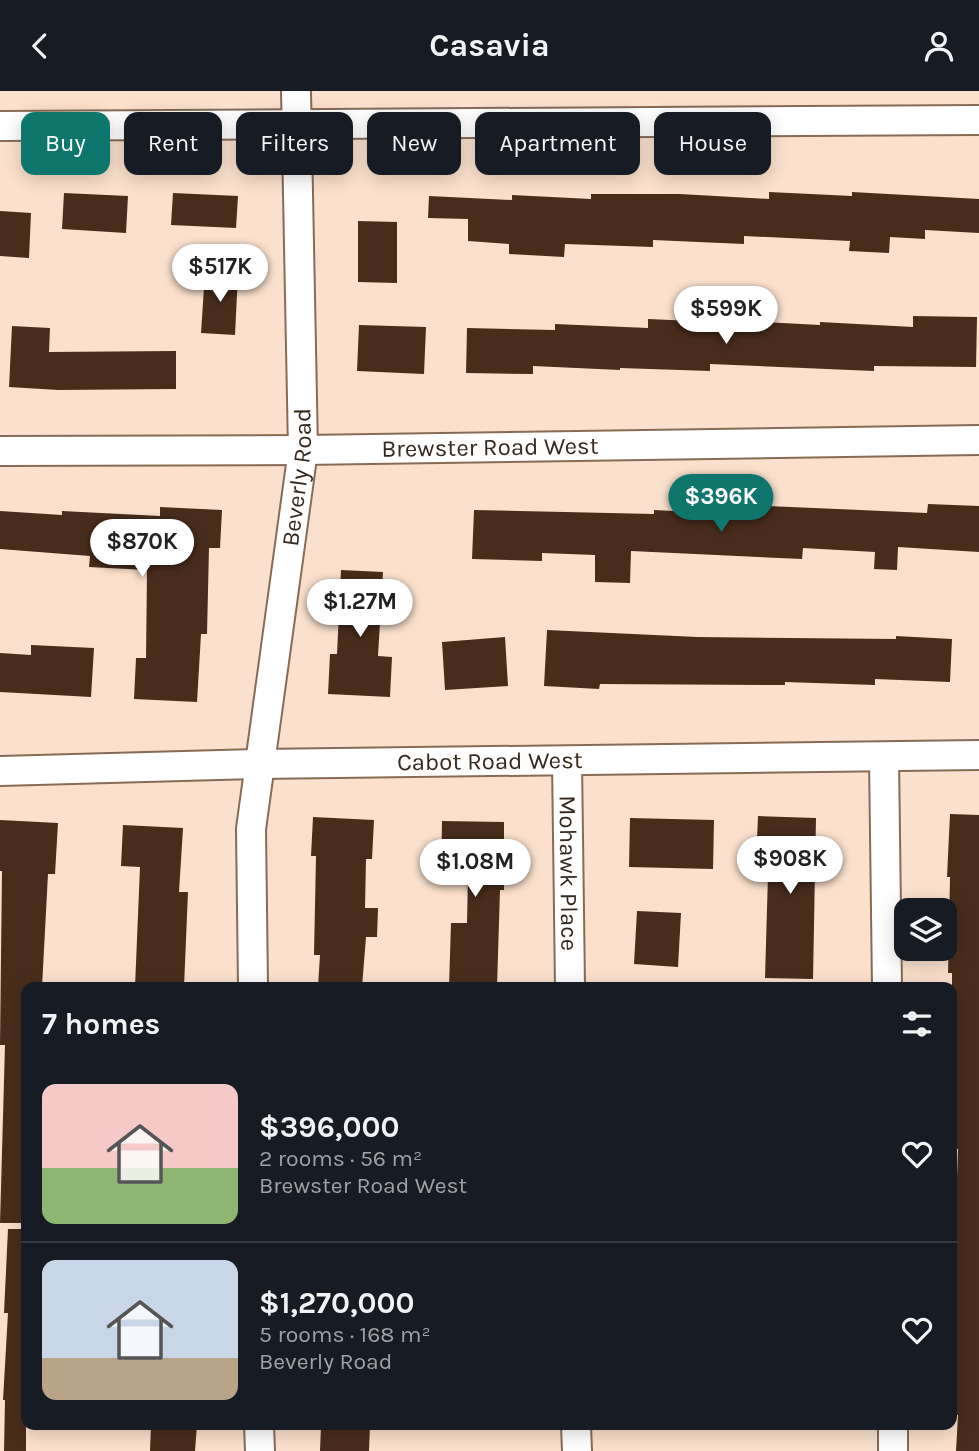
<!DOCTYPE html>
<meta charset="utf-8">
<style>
:root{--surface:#171b24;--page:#242831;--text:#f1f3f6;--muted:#9ea1a6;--line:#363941;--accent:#0f766e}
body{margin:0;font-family:Karla,sans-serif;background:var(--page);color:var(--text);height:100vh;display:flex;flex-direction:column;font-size:26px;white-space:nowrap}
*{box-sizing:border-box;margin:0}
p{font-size:23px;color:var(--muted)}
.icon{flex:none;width:38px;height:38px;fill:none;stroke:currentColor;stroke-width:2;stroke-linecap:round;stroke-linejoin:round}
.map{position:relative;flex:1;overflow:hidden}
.side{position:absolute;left:21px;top:891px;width:936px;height:448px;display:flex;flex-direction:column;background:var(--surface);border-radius:14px;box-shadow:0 4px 18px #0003}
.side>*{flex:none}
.hud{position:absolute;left:21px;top:21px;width:938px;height:63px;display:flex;gap:14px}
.tools{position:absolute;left:894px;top:807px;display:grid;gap:14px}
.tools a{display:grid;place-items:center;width:63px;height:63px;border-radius:14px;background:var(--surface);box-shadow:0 4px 18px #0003;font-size:35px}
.price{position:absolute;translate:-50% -60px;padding:0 16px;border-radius:24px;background:#fff;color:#222;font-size:23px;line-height:46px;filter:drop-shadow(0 2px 4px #0008)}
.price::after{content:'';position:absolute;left:50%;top:42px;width:21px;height:16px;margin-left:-10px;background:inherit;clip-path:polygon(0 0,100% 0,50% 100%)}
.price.current{background:var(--accent);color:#fff}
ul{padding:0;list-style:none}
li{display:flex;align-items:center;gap:21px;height:175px;padding:0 21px}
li+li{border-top:2px solid var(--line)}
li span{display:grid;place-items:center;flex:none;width:196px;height:140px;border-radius:14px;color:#555}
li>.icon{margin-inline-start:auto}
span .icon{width:84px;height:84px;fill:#fffc;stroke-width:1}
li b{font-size:30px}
h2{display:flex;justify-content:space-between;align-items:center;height:84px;padding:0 21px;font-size:30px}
.pill{padding:0 24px;border-radius:14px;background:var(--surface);box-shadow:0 4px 18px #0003;font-size:24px;line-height:63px}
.pill.current{background:var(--accent);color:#fff}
header{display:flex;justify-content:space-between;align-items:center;height:91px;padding:0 21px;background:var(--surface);font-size:32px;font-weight:700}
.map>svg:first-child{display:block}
.building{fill:#492d1c}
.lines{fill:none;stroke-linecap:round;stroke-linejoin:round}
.street-casing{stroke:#886b55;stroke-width:32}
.street{stroke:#fff;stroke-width:28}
.labels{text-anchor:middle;stroke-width:7;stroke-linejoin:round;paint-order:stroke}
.street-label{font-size:24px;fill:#34281f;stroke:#fbe1cd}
</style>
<header><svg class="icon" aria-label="back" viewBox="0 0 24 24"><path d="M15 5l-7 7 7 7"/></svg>Casavia<svg class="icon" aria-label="person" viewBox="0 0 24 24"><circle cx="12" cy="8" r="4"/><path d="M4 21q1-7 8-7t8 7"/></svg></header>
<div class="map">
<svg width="979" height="1360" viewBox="0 0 979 1360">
<rect width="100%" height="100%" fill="#fbe1cd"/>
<path class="building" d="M 769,101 L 852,105 L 852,101 L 979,108 L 979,142 L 925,139 L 925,148 L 890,146 L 889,162 L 849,160 L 850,150 L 744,145 L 744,153 L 653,149 L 653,156 L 565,153 L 564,166 L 509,163 L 509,153 L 468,150 L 468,128 L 428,127 L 429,105 L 512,109 L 512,104 L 591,108 L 591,103 L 680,103 L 769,108 Z
M 64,102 L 128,105 L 126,142 L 62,138 Z
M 173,102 L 238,105 L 236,137 L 171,134 Z
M 0,120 L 31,122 L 29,167 L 0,165 Z
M 358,130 L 397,131 L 397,192 L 358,191 Z
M 205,181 L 238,183 L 235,244 L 201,242 Z
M 913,225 L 977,226 L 976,276 L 874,275 L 874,280 L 710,273 L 710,280 L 620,277 L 620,279 L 533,275 L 533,283 L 466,282 L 467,237 L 555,239 L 555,233 L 648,237 L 648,228 L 763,233 L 763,231 L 820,234 L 820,231 L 913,236 Z
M 359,234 L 426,236 L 424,283 L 357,280 Z
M 12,235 L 50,237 L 49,261 L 176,260 L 176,298 L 58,299 L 9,296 Z
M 928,413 L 979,415 L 979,461 L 898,456 L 897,479 L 874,478 L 875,461 L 803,457 L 802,468 L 631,460 L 630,492 L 595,491 L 595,464 L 542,462 L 542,470 L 472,468 L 474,419 L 654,423 L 654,419 L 748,424 L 748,414 L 927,422 Z
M 160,416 L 222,419 L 220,457 L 209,457 L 207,543 L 201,543 L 197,611 L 134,608 L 136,567 L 146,567 L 147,479 L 89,476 L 90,465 L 0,458 L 0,420 L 62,424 L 62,420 L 160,425 Z
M 341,479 L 383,481 L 378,565 L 392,566 L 390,606 L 328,603 L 330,563 L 337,563 Z
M 547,539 L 697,546 L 896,548 L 896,545 L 952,548 L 950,591 L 875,588 L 875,594 L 785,591 L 785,594 L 600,593 L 599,598 L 544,595 Z
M 505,546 L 508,595 L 445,599 L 442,551 Z
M 31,554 L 94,557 L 91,606 L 0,601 L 0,562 L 31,564 Z
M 950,723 L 979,724 L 979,1360 L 956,1360 L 958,1324 L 952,1323 L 957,1239 L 952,1238 L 952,1231 L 958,1058 L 952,1058 L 952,882 L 948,882 L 950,786 L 947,786 Z
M 758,725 L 816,727 L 813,888 L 765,887 L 769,749 L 757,749 Z
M 313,726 L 374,729 L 372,768 L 366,768 L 365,817 L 378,817 L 377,846 L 366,846 L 362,896 L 318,896 L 320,864 L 314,864 L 316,765 L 311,765 Z
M 630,727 L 714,729 L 713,778 L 629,776 Z
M 0,729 L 58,732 L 55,783 L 48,783 L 42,896 L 26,896 L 26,1132 L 0,1132 L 5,954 L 0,954 L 2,780 L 0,780 Z
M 442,730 L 504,731 L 504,799 L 500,799 L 497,896 L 449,896 L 451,832 L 467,832 L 468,785 L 441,785 Z
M 123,734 L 183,737 L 179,801 L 188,801 L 184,896 L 135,896 L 140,776 L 121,775 Z
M 637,820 L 681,822 L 678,876 L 634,873 Z
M 8,1138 L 26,1138 L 26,1360 L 4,1360 L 5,1309 L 3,1309 L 8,1222 L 4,1222 Z
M 151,1334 L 197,1334 L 195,1360 L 150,1360 Z
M 321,1334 L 370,1334 L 369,1360 L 320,1360 Z"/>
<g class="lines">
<g class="street-casing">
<g id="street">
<path d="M 0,35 L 979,29"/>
<path id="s1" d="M 0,360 L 303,359 L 979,349"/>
<path d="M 884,666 L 887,896"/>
<path id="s2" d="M 567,670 L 570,896"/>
<path id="s3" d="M 0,680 L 259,673 L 979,664"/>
<path id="s4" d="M 253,896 L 251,738 L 303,359 L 296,0"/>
<path d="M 259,1334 L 260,1360"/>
<path d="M 576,1334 L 577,1360"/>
<path d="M 893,1334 L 893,1360"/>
</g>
</g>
<use href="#street" class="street"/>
</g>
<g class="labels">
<g class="street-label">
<text dy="8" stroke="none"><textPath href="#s1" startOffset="490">Brewster Road West</textPath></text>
<text dy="8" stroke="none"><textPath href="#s4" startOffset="513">Beverly Road</textPath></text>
<text dy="8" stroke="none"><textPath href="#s3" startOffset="490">Cabot Road West</textPath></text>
<text dy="8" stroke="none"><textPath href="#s2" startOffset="112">Mohawk Place</textPath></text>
</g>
</g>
</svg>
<div class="tools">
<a><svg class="icon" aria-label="layers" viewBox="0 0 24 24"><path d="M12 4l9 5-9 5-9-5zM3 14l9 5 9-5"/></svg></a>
</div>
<b class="price" style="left:220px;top:213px">$517K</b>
<b class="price" style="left:726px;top:255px">$599K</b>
<b class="price current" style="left:721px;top:443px">$396K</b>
<b class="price" style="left:142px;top:488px">$870K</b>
<b class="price" style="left:360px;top:548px">$1.27M</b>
<b class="price" style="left:790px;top:805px">$908K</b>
<b class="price" style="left:475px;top:808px">$1.08M</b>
<div class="hud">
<a class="pill current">Buy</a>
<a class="pill">Rent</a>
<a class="pill">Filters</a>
<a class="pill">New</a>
<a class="pill">Apartment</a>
<a class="pill">House</a>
</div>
<section class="side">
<h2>7 homes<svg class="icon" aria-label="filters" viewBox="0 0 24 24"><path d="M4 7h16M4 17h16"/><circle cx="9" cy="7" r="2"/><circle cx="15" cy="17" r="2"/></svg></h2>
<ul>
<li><span style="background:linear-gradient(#f6c9c9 60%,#8fb573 0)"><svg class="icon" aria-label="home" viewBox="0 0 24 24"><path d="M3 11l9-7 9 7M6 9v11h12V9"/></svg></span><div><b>$396,000</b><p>2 rooms · 56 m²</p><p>Brewster Road West</p></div><svg class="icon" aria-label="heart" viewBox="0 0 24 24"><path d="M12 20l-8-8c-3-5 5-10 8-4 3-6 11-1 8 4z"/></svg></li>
<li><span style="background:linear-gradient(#c9d6e8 70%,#b9a48a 0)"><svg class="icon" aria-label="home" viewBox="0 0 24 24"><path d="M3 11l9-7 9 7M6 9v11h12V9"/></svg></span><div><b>$1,270,000</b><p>5 rooms · 168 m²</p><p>Beverly Road</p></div><svg class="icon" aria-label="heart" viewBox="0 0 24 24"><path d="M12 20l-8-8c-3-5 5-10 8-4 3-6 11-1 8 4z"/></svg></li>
</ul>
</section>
</div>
